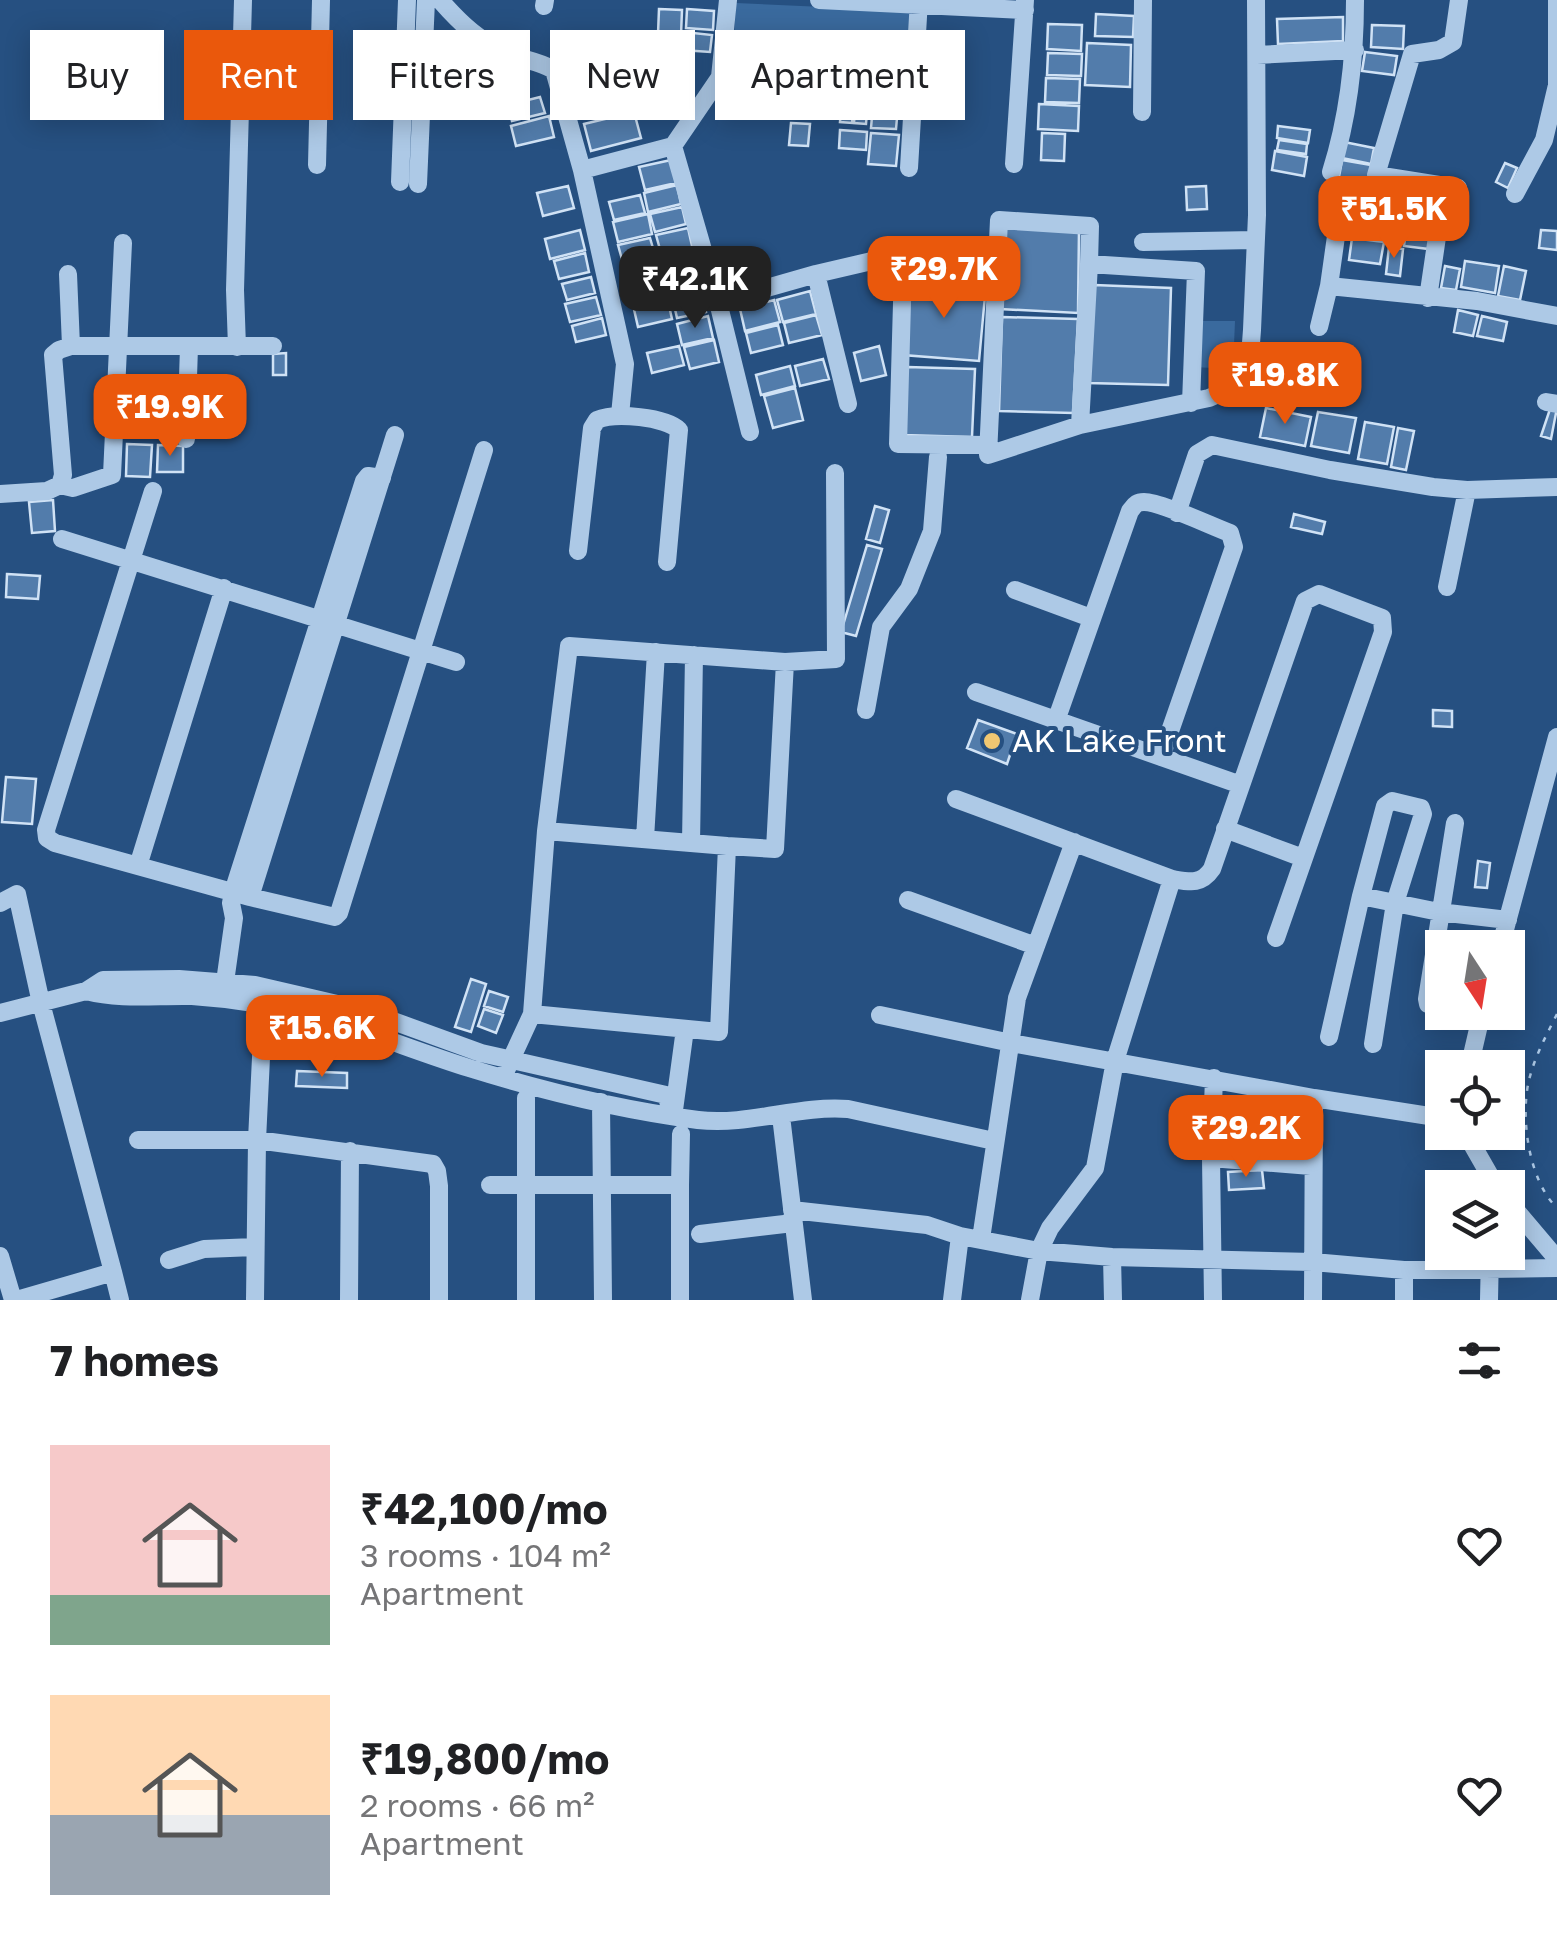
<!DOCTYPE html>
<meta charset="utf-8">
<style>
:root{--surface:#fff;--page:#f6f6f6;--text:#202124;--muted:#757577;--accent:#ea580c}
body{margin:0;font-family:"Golos Text",sans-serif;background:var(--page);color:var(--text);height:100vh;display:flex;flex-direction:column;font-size:38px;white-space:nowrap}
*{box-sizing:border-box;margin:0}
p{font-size:32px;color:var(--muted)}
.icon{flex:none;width:55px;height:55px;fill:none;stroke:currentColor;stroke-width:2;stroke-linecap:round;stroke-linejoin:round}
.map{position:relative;height:1300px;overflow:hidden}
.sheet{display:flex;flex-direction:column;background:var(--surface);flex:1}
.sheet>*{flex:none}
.guide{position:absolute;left:30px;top:30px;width:1000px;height:90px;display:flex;gap:20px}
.needle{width:65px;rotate:168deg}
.fabs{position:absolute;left:1425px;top:930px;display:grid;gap:20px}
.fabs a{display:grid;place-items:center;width:100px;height:100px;border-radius:0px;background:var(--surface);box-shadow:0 5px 25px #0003;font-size:50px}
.price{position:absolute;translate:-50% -85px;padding:0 22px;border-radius:20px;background:var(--accent);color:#fff;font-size:32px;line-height:65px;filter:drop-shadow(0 2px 5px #0008)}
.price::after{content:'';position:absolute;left:50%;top:60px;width:30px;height:22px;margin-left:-15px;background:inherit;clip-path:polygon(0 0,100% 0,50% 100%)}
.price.on{background:#222;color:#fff}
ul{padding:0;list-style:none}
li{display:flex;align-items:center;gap:30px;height:250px;padding:0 50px}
li span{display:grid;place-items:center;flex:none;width:280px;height:200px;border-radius:0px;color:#555}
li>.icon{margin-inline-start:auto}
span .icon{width:120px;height:120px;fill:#fffc;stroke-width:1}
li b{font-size:42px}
h2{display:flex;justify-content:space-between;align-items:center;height:120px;padding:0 50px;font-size:42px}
.pill{padding:0 35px;border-radius:0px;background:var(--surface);box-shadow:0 5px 25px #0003;font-size:35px;line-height:90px}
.pill.on{background:var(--accent);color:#fff}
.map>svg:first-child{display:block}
.green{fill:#3a6a9e}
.building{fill:#527cab;stroke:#d0e2f5;stroke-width:2.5}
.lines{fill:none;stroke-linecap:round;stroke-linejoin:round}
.path{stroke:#adc9e6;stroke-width:2.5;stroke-dasharray:5 8;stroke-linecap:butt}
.minor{stroke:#adc9e6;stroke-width:18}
.poi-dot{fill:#f0c772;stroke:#265081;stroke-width:4}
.labels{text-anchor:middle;stroke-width:8;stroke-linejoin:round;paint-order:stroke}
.poi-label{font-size:32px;fill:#fff;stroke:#265081;text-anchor:start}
</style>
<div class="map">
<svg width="1557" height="1300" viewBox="0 0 1557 1300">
<rect width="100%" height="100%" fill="#265081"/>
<path class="green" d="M 736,3 L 912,11 L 908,86 L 732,73 Z
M 1195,321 L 1235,321 L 1233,369 L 1193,367 Z"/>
<path class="building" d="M 659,9 L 682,10 L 681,35 L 658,34 Z
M 687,9 L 714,11 L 713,30 L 686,28 Z
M 1096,14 L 1134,16 L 1133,37 L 1095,36 Z
M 1343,17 L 1343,41 L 1278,44 L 1277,19 Z
M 1048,24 L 1082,25 L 1081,51 L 1047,49 Z
M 1372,25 L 1404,26 L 1403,49 L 1371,47 Z
M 684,32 L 712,35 L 710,52 L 682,50 Z
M 1087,43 L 1131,45 L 1130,87 L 1085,85 Z
M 608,49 L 612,68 L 582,75 L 578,56 Z
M 1365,52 L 1397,56 L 1394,75 L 1362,71 Z
M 1048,53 L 1082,54 L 1081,76 L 1047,75 Z
M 617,71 L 621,91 L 585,99 L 581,79 Z
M 1046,78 L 1080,79 L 1079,103 L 1045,102 Z
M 778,92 L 810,94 L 808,118 L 777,115 Z
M 874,94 L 899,96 L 896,129 L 871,128 Z
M 540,97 L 545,113 L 512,121 L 508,105 Z
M 842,98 L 854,99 L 852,123 L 840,122 Z
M 856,99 L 868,100 L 866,124 L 854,123 Z
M 1039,104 L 1079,106 L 1078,131 L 1038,129 Z
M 634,112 L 641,138 L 591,151 L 584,124 Z
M 549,116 L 554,137 L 516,146 L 511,126 Z
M 791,123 L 810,124 L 808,146 L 789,145 Z
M 1278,126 L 1310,130 L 1308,143 L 1277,138 Z
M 840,130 L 867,132 L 866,150 L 839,148 Z
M 871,133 L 899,135 L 896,166 L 868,164 Z
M 1042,133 L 1065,134 L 1064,161 L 1041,160 Z
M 1279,140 L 1307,144 L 1306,154 L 1277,150 Z
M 1344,142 L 1374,148 L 1371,164 L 1342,158 Z
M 1275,151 L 1307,157 L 1304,176 L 1272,170 Z
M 671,160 L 676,183 L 645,190 L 639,167 Z
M 1342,160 L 1371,165 L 1368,182 L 1339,177 Z
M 1505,163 L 1517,168 L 1508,188 L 1496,182 Z
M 677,185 L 681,204 L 648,212 L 644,193 Z
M 568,186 L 574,208 L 543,216 L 537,193 Z
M 1206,186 L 1207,209 L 1187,210 L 1186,187 Z
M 640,195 L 645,213 L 614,220 L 609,202 Z
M 682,207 L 686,224 L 655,232 L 650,214 Z
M 1409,210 L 1433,213 L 1429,249 L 1404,246 Z
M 648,214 L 652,234 L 618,242 L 613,222 Z
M 1004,226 L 1079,230 L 1078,313 L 1000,309 Z
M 688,228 L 692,246 L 661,253 L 656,235 Z
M 580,230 L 585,250 L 550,259 L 545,239 Z
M 1541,230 L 1557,231 L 1557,250 L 1539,248 Z
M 650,238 L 655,255 L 623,263 L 618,245 Z
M 1352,238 L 1384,242 L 1380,264 L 1349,260 Z
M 1389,247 L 1403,249 L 1400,276 L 1386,274 Z
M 692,249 L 696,266 L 664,273 L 660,256 Z
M 585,253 L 589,272 L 559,279 L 554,261 Z
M 657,258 L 661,276 L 632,282 L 628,264 Z
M 1465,261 L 1499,266 L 1495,293 L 1461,287 Z
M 1445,266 L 1460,269 L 1456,290 L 1441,288 Z
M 1504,266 L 1526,271 L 1520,300 L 1498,296 Z
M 697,268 L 701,287 L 670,295 L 665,275 Z
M 591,277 L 595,293 L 567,300 L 562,284 Z
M 660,278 L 664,296 L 635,302 L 631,285 Z
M 908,283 L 986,285 L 979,361 L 903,355 Z
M 1094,285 L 1171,288 L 1168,385 L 1088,383 Z
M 701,289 L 706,312 L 677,318 L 672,296 Z
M 810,291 L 816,314 L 783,322 L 777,300 Z
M 596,297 L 601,315 L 570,322 L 565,304 Z
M 667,297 L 672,319 L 638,327 L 633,305 Z
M 774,300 L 780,322 L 745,331 L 740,309 Z
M 1458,310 L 1478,315 L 1473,336 L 1454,332 Z
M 816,315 L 822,335 L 789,343 L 784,323 Z
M 708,316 L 713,338 L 682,345 L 677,324 Z
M 1482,316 L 1507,322 L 1503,341 L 1477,336 Z
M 1002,317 L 1078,319 L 1073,413 L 999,411 Z
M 602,318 L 606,335 L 576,342 L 572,326 Z
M 778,325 L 783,345 L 751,353 L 746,333 Z
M 714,340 L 719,362 L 690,369 L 684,347 Z
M 679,346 L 684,365 L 652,373 L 647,353 Z
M 879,346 L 886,375 L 861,381 L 854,353 Z
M 286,353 L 286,375 L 273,375 L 273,354 Z
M 823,359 L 829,379 L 800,386 L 795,366 Z
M 790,366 L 795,386 L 761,395 L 756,375 Z
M 907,367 L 975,369 L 972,437 L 903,435 Z
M 1266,378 L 1294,383 L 1289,403 L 1262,399 Z
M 1300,382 L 1316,385 L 1312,403 L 1296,400 Z
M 795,388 L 803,420 L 773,428 L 764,396 Z
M 1551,406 L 1557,408 L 1551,439 L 1541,436 Z
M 1266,408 L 1311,417 L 1305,446 L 1260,437 Z
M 1318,412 L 1356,418 L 1349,453 L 1311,446 Z
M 1365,422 L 1394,427 L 1387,464 L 1358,459 Z
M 1398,428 L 1414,431 L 1406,470 L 1391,467 Z
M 127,444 L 152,445 L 150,477 L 126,476 Z
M 158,445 L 183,446 L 183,472 L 157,472 Z
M 53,500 L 55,531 L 32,533 L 29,502 Z
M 875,506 L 889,510 L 880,543 L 866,539 Z
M 1294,514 L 1325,522 L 1322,534 L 1291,527 Z
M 867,545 L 882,549 L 856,636 L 841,632 Z
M 7,574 L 40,576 L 38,599 L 6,597 Z
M 1433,710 L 1452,711 L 1452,727 L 1433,726 Z
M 978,720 L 1017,734 L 1007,764 L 967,748 Z
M 6,777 L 36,779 L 32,824 L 2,822 Z
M 1478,861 L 1490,863 L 1487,888 L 1475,887 Z
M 471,979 L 486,984 L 471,1032 L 455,1027 Z
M 489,991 L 508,997 L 503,1012 L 484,1006 Z
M 484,1009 L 503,1015 L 496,1033 L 478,1026 Z
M 297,1071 L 347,1073 L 347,1088 L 296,1086 Z
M 1262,1170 L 1264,1188 L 1229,1190 L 1228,1172 Z"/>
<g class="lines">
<path class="path" d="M 1557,1014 C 1546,1036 1535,1056 1529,1080 C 1520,1118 1529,1181 1557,1208"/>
<path class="minor" d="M 440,0 C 460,23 481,43 509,54 C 524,60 539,61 554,70 L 582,170 L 625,364 L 620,415
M 819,0 L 1025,10
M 544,6 L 545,0
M 1257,55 L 1355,50
M 720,77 L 913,92
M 1142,112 L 1143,0
M 673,146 L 718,302 L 750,432
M 1014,164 L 1025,0
M 317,165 L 321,0
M 909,168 L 919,0
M 582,170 L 673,146 L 720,77 L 728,0
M 1331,172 C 1349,115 1355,59 1355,0
M 400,182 L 407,0
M 418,184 L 426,0
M 1458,188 L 1376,175 L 1412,54 L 1439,50 L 1453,42 L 1459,0
M 1515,194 L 1544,140 L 1557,85 L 1557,0
M 1340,208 L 1329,286 L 1477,301 L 1557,316
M 1143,242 L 1255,240
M 1089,264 L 1090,226 L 999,220 L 988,455 L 1080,425 L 1209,398 L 1236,386 L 1245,379 L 1249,369 L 1252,330 L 1257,215 L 1256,0
M 68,274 L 71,346
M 816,274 L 848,404
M 1428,298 L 1441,210
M 718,302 L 816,274 L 876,260
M 1319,327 L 1329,286
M 237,347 L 235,290 L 243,0
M 1546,402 L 1557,404
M 1080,425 L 1089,264 L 1196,271 L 1191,403
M 186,439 L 189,347
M 989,445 L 898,444 L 903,268 L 997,276
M 60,485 L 63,475 L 53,355 L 59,350 L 71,346 L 273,346
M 153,491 L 46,830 L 47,838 L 55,843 L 250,897 L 335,917 L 339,913 L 484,450
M 0,494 L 47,491 L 60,485 L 73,488 L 112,475 L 123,243
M 1177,513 L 1197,454 L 1212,445 L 1330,470 L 1433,487 L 1467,490 L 1557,487
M 62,539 L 456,662
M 578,551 L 592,428 L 597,420 C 615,412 666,417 679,430 L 667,562
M 1447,587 L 1467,490
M 1015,590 L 1091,618
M 976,692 L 1241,785
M 866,710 L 881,627 L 909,589 L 932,531 L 938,457
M 1057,718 L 1130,511 C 1135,505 1136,502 1144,502 C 1161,502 1211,526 1230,533 L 1234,547 L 1161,757
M 956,799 L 1172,879 C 1190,882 1201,885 1212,869 L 1305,601 L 1319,594 L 1382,618 L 1383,632 L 1276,938
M 1225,829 L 1303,858
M 645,839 L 656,652
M 691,843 L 694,655
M 727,846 L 775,849 L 785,662
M 138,866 L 224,588
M 1361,896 L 1439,912 L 1508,920
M 250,897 L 395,435
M 908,900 L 1036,946
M 0,903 L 17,894 L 41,1003 L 113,1272 L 17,1300
M 1500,948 L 1557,737
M 225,982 L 234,918 L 231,903 L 233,892 L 364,481 L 368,476 L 382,478
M 86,991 C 121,1000 157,995 192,996 C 224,998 258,1003 289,1010 C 351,1024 408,1049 469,1068 C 543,1091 621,1110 698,1120 C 749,1126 798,1105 848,1109 L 994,1141
M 1442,1009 L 1428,1004 L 1427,999 L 1455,823
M 1456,1012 L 1480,1018
M 0,1013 L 86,991 L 103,980 L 179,979 L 255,985 L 363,1010 L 481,1053 L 666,1095 L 673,1116
M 532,1014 L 719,1032 L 727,846 L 546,831
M 880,1015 L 1011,1043 L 1314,1098 L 1442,1118
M 1329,1037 L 1361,896 L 1385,806 L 1392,801 L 1421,808 L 1423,814 L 1395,903 L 1373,1044
M 1469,1068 L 1482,1012
M 503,1077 L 532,1014 L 546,831 L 569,646 L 785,662 L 836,659 L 835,473
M 526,1098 L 526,1300
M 601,1102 L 603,1300
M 674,1110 L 685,1029
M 781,1116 L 803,1300
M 1465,1132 L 1497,1188
M 138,1140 L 257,1140 L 433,1164 L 437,1171 L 439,1186 L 439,1300
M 1211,1158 L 1311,1166
M 490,1185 L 680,1185 L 680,1300
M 680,1185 L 681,1134
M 1508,1201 L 1557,1259
M 792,1210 L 927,1225 L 960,1236 L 1039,1251 L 1112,1257 L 1313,1262 L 1404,1270 L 1557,1268
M 700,1234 L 793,1223
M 981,1239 L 1017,998 L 1074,842
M 0,1256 L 13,1300
M 1112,1257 L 1113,1300
M 169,1260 L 204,1249 L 255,1247
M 113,1272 L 120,1300
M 255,1300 L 257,1140 L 264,996
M 349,1300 L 350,1151
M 952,1300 L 960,1236
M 1030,1300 L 1039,1251 L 1050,1228 L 1095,1168 L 1115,1061 L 1172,879
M 1213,1300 L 1211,1158 L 1214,1078
M 1313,1300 L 1314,1098
M 1404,1300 L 1404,1270
M 1489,1300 L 1490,1252"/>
</g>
<circle class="poi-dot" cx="992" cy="741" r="10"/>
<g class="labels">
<g class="poi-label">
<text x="1012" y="752">AK Lake Front</text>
</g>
</g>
</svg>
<div class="fabs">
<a><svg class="needle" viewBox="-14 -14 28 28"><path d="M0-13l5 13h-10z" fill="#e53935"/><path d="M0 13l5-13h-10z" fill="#757577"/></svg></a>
<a><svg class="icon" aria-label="locate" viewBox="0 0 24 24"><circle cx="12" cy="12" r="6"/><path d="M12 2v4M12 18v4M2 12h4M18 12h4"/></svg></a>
<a><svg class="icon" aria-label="layers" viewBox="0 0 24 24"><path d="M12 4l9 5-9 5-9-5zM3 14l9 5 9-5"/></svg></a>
</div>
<b class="price" style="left:1394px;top:261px">₹51.5K</b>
<b class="price" style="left:944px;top:321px">₹29.7K</b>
<b class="price on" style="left:695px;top:331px">₹42.1K</b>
<b class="price" style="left:1285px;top:427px">₹19.8K</b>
<b class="price" style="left:170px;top:459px">₹19.9K</b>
<b class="price" style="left:322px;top:1080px">₹15.6K</b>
<b class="price" style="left:1246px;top:1180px">₹29.2K</b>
<div class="guide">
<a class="pill">Buy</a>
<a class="pill on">Rent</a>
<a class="pill">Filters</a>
<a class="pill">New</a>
<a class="pill">Apartment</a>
</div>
</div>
<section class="sheet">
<h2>7 homes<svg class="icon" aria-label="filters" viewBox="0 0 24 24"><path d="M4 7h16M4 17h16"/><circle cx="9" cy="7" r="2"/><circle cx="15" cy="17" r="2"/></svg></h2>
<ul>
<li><span style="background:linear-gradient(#f6c9c9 75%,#7fa58c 0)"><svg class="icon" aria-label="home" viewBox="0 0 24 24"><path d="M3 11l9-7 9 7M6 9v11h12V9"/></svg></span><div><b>₹42,100/mo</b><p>3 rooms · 104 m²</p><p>Apartment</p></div><svg class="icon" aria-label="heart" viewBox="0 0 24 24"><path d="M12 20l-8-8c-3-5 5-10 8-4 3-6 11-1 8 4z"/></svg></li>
<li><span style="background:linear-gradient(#ffd9b3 60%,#9aa5b1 0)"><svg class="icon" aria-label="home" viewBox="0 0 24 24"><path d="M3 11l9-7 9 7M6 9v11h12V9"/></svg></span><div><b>₹19,800/mo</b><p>2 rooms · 66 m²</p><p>Apartment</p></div><svg class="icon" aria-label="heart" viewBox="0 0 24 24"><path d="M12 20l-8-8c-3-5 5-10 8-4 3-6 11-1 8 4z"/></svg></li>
</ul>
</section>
